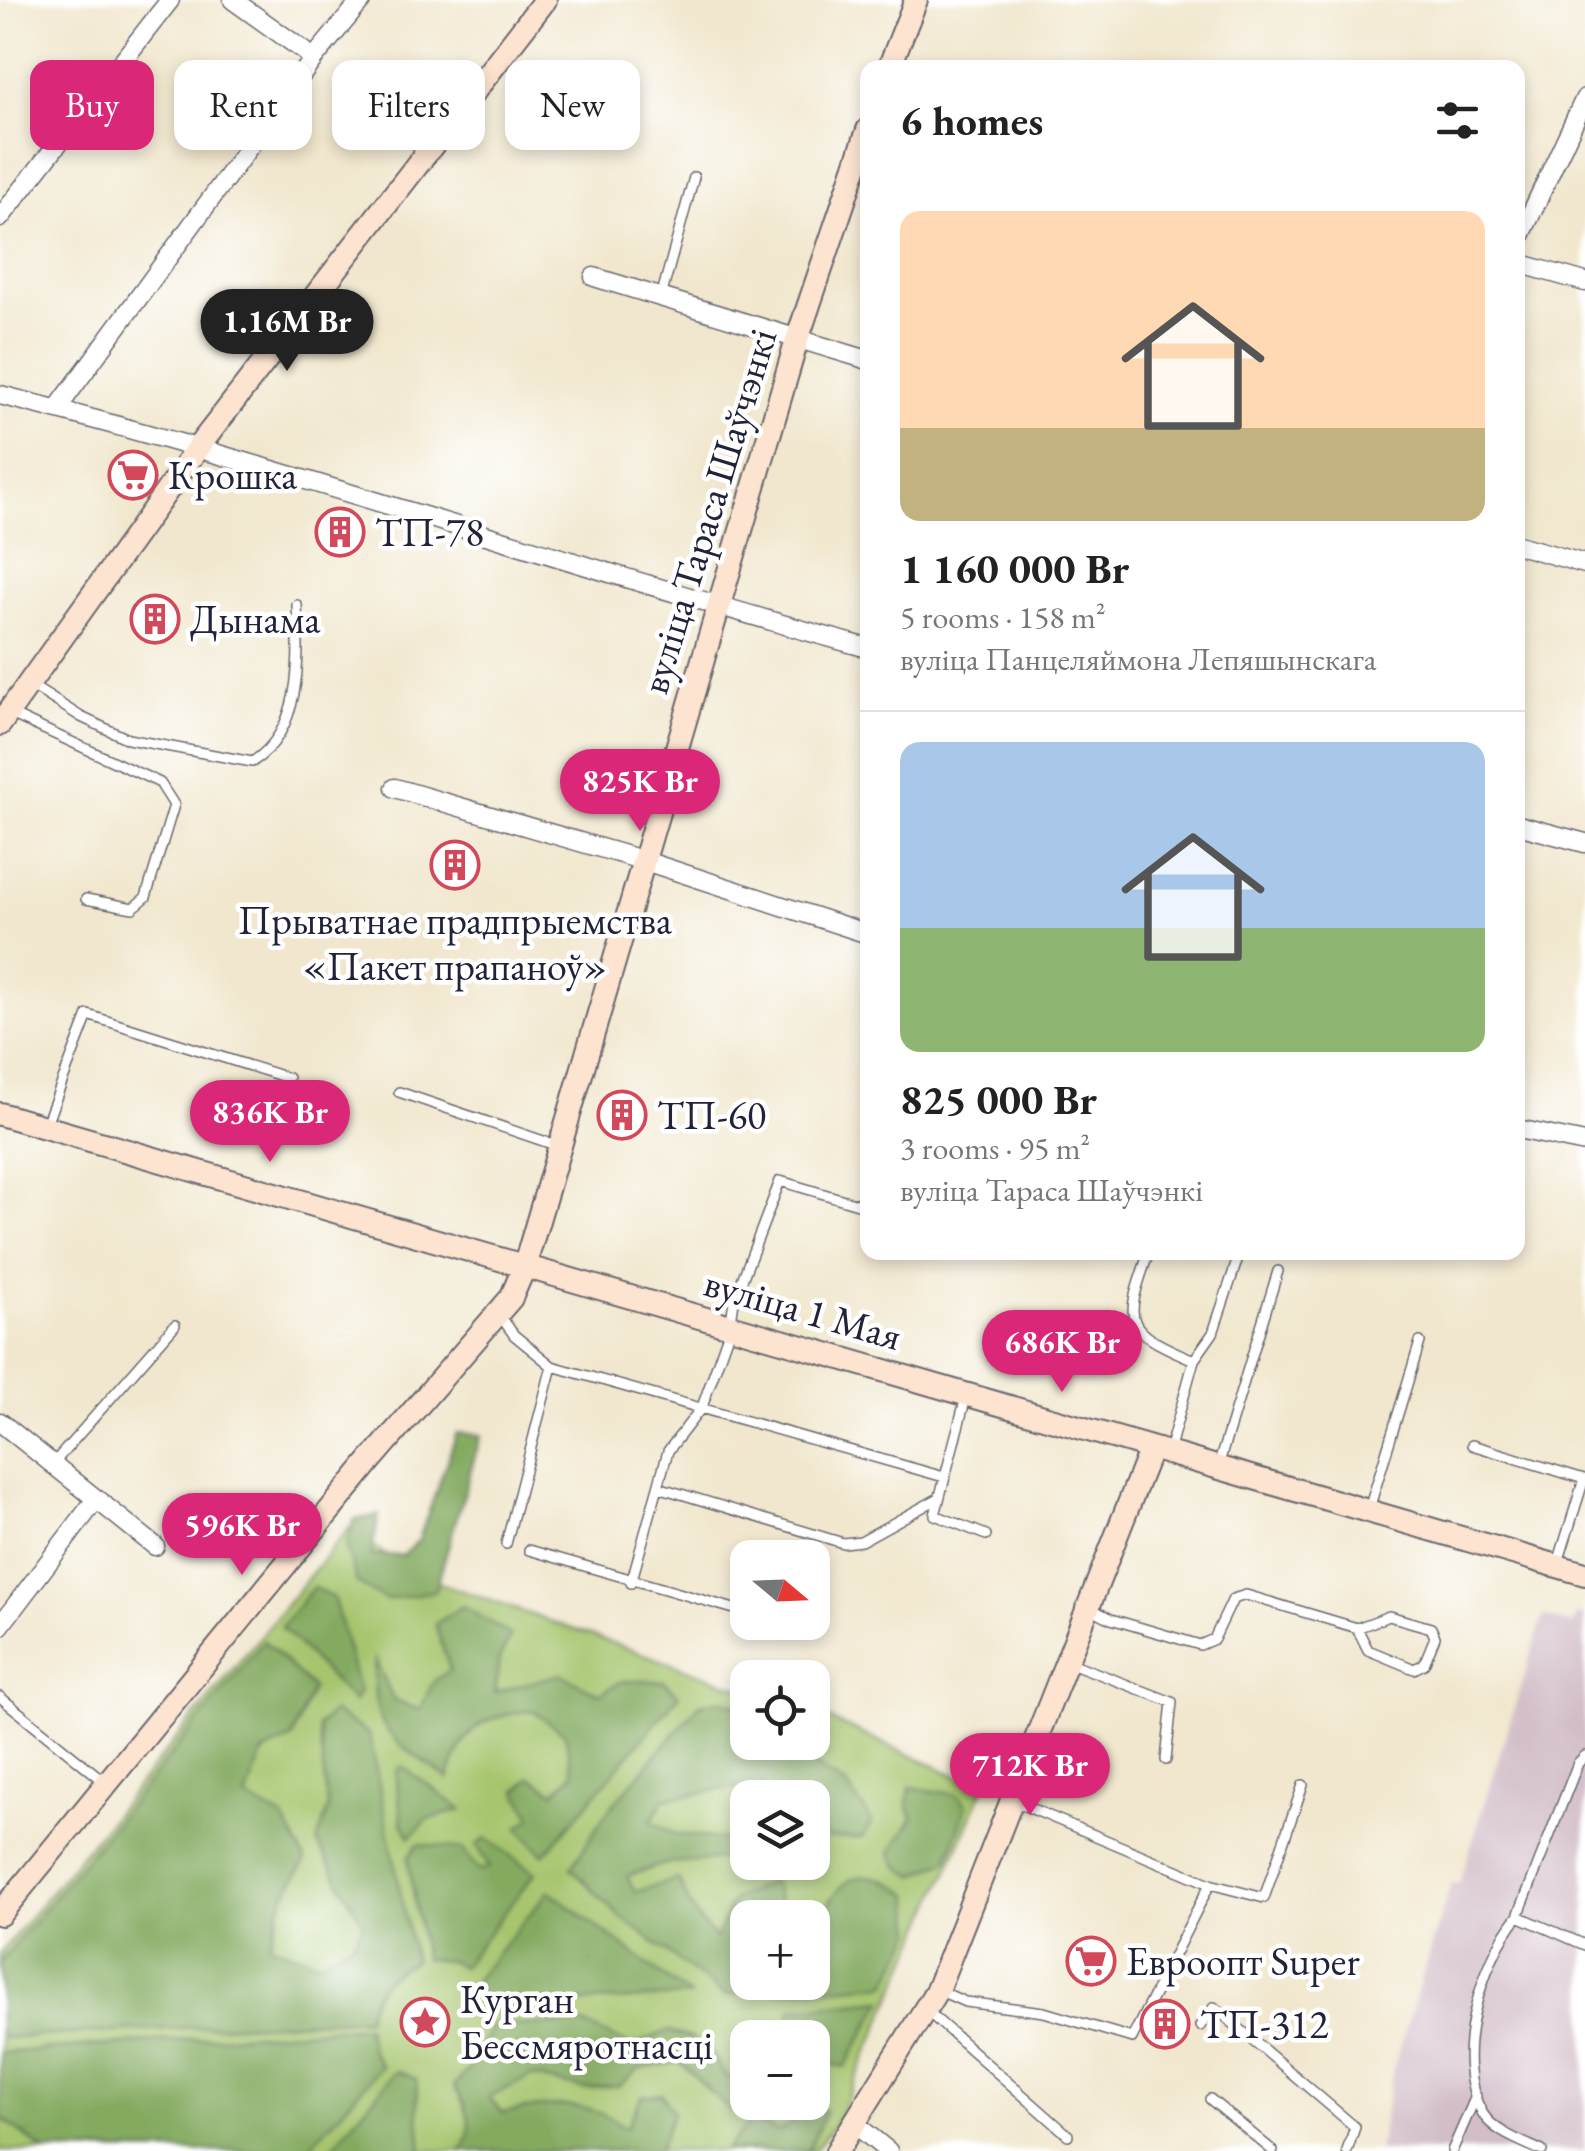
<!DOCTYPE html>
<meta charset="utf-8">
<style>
:root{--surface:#fff;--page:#f6f6f6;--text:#222;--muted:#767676;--line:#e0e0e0;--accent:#db2777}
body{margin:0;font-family:"EB Garamond",serif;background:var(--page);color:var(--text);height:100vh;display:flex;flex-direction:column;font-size:38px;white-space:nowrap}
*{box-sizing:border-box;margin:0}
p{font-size:32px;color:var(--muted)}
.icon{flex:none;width:55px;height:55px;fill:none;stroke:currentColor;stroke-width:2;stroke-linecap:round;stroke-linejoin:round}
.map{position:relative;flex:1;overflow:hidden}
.details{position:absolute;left:860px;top:60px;width:665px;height:1200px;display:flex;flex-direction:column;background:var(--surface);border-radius:20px;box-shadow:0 5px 15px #0003}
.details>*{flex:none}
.banner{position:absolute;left:30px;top:60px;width:680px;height:90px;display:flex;gap:20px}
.needle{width:65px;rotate:109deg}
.controls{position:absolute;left:730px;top:1540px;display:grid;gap:20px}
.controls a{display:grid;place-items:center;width:100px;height:100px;border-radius:20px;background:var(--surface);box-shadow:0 5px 15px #0003;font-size:50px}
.price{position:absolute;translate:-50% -85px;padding:0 22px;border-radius:35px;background:var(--accent);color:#fff;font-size:32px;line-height:65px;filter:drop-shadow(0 2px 5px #0008)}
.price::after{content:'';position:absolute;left:50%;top:60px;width:30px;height:22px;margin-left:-15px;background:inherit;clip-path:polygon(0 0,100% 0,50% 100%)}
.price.active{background:#222;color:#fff}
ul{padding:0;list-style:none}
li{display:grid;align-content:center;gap:20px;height:530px;padding:0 40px}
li+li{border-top:2px solid var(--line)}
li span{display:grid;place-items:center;height:310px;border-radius:20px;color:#555}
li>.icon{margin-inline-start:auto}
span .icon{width:180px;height:180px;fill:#fffc;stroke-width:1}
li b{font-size:42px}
h2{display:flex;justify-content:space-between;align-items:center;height:120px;padding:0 40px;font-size:42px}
.tag{padding:0 35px;border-radius:20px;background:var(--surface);box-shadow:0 5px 15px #0003;font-size:35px;line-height:90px}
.tag.active{background:var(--accent);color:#fff}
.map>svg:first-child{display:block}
.industrial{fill:#d2bdc8}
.green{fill:#a6c56d;stroke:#647454;stroke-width:2.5;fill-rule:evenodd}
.forest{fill:#84aa60;stroke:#53664e;stroke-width:2.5}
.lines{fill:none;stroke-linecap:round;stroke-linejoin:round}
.lane-casing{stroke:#6a676e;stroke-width:12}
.street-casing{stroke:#6a676e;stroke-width:21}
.secondary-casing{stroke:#6a676e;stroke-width:26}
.lane{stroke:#fff;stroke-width:9}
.street{stroke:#fff;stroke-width:18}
.secondary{stroke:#fde4d1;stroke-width:22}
.labels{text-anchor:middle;stroke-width:9;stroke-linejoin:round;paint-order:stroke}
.poi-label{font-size:40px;fill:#22223b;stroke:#fff;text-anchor:start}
.street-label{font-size:40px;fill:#22223b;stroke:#fff}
</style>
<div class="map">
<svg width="1585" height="2151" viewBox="0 0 1585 2151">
<rect width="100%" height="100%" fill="#fff"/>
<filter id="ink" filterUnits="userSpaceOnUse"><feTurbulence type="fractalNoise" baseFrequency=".01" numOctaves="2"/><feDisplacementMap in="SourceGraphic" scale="20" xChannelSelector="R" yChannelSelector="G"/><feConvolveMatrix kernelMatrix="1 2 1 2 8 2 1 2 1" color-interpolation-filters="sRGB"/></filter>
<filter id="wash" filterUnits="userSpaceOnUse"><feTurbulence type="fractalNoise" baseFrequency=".0048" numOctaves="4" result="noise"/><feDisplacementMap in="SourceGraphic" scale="40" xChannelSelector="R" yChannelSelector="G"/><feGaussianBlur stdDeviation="2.25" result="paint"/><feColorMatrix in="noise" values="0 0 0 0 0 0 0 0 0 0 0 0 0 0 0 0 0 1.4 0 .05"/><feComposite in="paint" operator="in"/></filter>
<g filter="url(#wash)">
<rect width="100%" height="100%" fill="#f1e7ce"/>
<path class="industrial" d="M 1577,1615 L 1585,1617 L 1585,2151 L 1378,2151 L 1392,2072 L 1451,1883 L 1459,1884 L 1543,1616 L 1573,1625 Z"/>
<path class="green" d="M 349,1528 L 408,1572 L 747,1690 L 748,1742 L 812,1742 L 813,1712 L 984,1788 L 839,2118 L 814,2151 L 0,2151 L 0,1954 ZM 748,1798 L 812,1798 L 812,1862 L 748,1862 ZM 748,1918 L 812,1918 L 812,1982 L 748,1982 ZM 748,2038 L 812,2038 L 812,2102 L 748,2102 Z"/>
<path class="forest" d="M 457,1433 L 481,1435 L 435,1591 L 386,1600 L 357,1583 L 346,1546 L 354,1520 L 379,1515 L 371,1556 L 404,1555 L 419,1539 Z
M 313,1587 L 334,1599 L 359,1693 L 354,1702 L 281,1627 Z
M 462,1606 L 511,1635 L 499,1659 L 495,1692 L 561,1674 L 600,1694 L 622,1681 L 664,1681 L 679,1695 L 544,1855 L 518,1827 L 532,1817 L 517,1791 L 531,1777 L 555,1792 L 573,1774 L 565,1734 L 532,1710 C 477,1719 466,1727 448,1779 C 394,1739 369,1735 375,1660 L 394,1701 L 420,1710 L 433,1682 L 450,1670 L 435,1624 Z
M 264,1641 L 312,1688 L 292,1738 L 263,1753 L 246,1798 L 284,1819 L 306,1861 L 285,1894 L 269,1944 L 318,1962 L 355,1940 L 363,1923 L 317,1842 L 328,1809 L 318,1726 L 333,1712 L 369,1734 L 414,1961 C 386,1974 374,1987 366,2018 L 0,2038 L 0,1963 Z
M 720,1700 L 747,1708 L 748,1742 L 805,1743 L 815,1766 L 847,1786 L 872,1821 L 863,1838 L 827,1838 L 813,1823 L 812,1798 L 762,1797 L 763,1783 L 664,1799 L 651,1821 L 676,1834 L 736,1841 L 726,1859 L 668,1863 L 627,1876 L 635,1892 L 678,1879 L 695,1915 L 716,1939 L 732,1901 L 772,1881 L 782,1907 L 798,1917 L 748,1918 L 748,1982 L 812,1982 L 813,1927 L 816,1928 C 840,1877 858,1860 910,1894 L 914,1930 L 887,1984 L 724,1995 L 618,1915 L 571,1868 L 606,1813 L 700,1704 Z
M 402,1766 L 462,1810 L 428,1819 L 410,1837 L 402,1823 L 396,1773 Z
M 910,1787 L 958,1795 L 967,1805 L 948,1860 L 914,1876 L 898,1866 L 891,1852 L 913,1818 L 908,1804 Z
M 486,1838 L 535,1873 L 462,1967 L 449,1961 L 424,1959 L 408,1858 L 418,1844 L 462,1849 L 479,1871 L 489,1867 L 477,1845 Z
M 549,1891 L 690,1996 L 487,2008 L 474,1981 Z
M 884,2000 L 845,2067 L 816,2061 L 812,2038 L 801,2037 L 790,2022 L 791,2009 Z
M 583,2024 L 632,2046 L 668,2031 L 706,2043 L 724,2075 L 747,2086 L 748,2102 L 759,2104 L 731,2112 L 680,2062 L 639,2069 L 619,2086 L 584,2089 L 531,2076 L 489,2098 L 502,2113 C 549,2105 586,2098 626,2128 L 642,2096 L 662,2094 L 673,2113 L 658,2151 L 461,2151 C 477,2129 467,2107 454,2086 L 471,2067 L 492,2025 Z
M 366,2026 L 371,2050 L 381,2066 L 306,2151 L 45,2151 L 0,2117 L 0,2053 Z
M 396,2071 L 416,2079 L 422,2151 L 329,2151 Z
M 805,2105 L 826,2111 L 808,2151 L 725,2151 L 752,2119 L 779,2132 L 799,2117 Z"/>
</g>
<g filter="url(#ink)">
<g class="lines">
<g class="lane-casing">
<path id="lane" d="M 661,297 L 694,177
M 32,686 L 81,717 L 128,739 L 252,762 C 303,731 299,657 297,605
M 11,714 L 160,783 L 174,805 L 146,897 L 133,908 L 86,899
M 399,1092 L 558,1146
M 46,1124 L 88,1015 L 288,1078
M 1149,1252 C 1124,1323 1121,1329 1194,1360
M 499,1314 L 514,1335 L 552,1366 L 944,1477
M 966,1397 L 935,1515 L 986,1535
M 1472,1445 L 1584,1479 L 1558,1563
M 1169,1451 L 1194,1360 L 1213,1333 L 1240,1252
M 52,1465 L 175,1325
M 1218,1466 L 1278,1271
M 658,1487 L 843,1543 L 861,1541 L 939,1498
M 1369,1509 L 1420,1342
M 506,1544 L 552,1366
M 529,1550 L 748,1613
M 631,1583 L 668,1451 L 702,1407 L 730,1328 L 734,1301 L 780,1181 L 868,1207
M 1090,1608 L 1111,1619 L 1200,1645 L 1214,1639 L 1233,1599 L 1246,1595 L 1357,1628 L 1368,1650 L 1414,1669 L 1424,1664 L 1435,1637 L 1431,1628 L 1389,1616 L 1357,1628
M 782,1622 L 792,1625
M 1068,1662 L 1172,1702 L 1166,1760
M 0,1697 L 105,1782
M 1585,1756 L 1578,1763 L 1518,1916 L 1585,1945
M 1210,1884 L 1264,1898 L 1303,1785
M 1518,1916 C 1482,1960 1450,2060 1483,2114 C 1494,2132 1523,2142 1542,2151
M 938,1990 L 965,2002 L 1044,2012 L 1132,2038 L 1210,1884 L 1011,1800
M 927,2011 L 1068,2135
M 1200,2026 L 1214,2007 L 1355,2127 L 1347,2151
M 1210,2099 L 1273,2151
M 1452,2151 L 1476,2096"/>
</g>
<g class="street-casing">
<path id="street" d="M 233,0 L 314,58
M 0,218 L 170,0
M 1518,242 L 1585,98
M 1518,263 L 1585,282
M 594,277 L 868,360
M 0,395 C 293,468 577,569 868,648
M 57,409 L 314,58 L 362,0
M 1518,545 L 1585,564
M 395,788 L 645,861 L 868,934
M 1518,825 L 1585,843
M 1518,1129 L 1585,1143
M 0,1422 L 155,1546
M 0,1626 L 94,1502
M 856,2125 L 888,2151"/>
</g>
<g class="secondary-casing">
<path id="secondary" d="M 889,68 L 916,0
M 0,724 L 199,446 L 545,0
M 0,1114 L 1585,1574
M 0,1914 L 371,1460 L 511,1298 L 524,1268 L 797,340 L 868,130
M 837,2151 L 937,1990 L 1151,1448"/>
</g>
<use href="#lane" class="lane"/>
<use href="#street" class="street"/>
<use href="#secondary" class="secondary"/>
</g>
</g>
<defs>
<g id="supermarket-ring" transform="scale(2.5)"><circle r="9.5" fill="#fff" stroke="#d1495b" stroke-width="1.5"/><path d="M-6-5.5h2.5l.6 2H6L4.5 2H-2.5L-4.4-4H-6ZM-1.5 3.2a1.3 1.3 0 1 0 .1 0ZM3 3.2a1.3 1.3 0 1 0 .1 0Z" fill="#d1495b"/></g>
<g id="building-ring" transform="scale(2.5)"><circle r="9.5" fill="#fff" stroke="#d1495b" stroke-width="1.5"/><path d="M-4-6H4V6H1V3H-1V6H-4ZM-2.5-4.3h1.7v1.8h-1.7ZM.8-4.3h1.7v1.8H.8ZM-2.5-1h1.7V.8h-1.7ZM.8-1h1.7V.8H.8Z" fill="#d1495b"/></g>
<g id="sight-ring" transform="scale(2.5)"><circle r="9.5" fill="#fff" stroke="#d1495b" stroke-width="1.5"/><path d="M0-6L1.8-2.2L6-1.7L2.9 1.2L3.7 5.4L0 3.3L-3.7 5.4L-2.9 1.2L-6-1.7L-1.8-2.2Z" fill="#d1495b"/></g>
</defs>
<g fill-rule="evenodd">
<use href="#supermarket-ring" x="133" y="475"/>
<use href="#building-ring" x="340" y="532"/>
<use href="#building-ring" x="155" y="619"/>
<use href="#building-ring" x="455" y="865"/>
<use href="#building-ring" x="622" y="1115"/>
<use href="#supermarket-ring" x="1091" y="1961"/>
<use href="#sight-ring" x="425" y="2022"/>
<use href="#building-ring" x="1165" y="2024"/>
</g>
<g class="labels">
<g class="poi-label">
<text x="168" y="489">Крошка</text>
<text x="375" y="546">ТП-78</text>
<text x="190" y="633">Дынама</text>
<text x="455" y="934" text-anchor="middle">Прыватнае прадпрыемства<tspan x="455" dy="46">«Пакет прапаноў»</tspan></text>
<text x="657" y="1129">ТП-60</text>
<text x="1126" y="1975">Евроопт Super</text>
<text x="460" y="2013">Курган<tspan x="460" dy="46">Бессмяротнасці</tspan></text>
<text x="1200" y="2038">ТП-312</text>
</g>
<g class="street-label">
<text transform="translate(708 511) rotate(-73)" y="14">вуліца Тараса Шаўчэнкі</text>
<text transform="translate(803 1309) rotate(16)" y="14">вуліца 1 Мая</text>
</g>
</g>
</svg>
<div class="controls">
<a><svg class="needle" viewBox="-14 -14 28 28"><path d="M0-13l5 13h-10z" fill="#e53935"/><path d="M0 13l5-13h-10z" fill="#767676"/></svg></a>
<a><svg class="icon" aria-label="locate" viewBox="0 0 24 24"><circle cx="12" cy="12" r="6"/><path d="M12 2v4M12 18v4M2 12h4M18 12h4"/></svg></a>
<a><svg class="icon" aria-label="layers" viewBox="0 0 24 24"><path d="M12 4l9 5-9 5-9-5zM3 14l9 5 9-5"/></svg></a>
<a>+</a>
<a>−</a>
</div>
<b class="price active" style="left:287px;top:374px">1.16M Br</b>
<b class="price" style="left:640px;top:834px">825K Br</b>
<b class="price" style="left:270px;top:1165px">836K Br</b>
<b class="price" style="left:1062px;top:1395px">686K Br</b>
<b class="price" style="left:242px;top:1578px">596K Br</b>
<b class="price" style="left:1030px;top:1818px">712K Br</b>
<div class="banner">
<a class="tag active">Buy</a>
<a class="tag">Rent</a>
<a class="tag">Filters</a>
<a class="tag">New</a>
</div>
<section class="details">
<h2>6 homes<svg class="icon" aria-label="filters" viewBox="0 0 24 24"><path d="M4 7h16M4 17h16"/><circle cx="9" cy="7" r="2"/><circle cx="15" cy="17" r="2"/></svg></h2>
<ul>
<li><span style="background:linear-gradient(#ffd9b3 70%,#c2b280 0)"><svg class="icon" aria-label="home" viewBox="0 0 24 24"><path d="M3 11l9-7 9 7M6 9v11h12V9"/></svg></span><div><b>1 160 000 Br</b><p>5 rooms · 158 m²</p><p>вуліца Панцеляймона Лепяшынскага</p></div></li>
<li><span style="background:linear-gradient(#a9c7e8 60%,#8fb573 0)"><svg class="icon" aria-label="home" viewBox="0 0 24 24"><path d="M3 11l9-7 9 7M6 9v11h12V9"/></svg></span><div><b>825 000 Br</b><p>3 rooms · 95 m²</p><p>вуліца Тараса Шаўчэнкі</p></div></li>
</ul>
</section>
</div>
